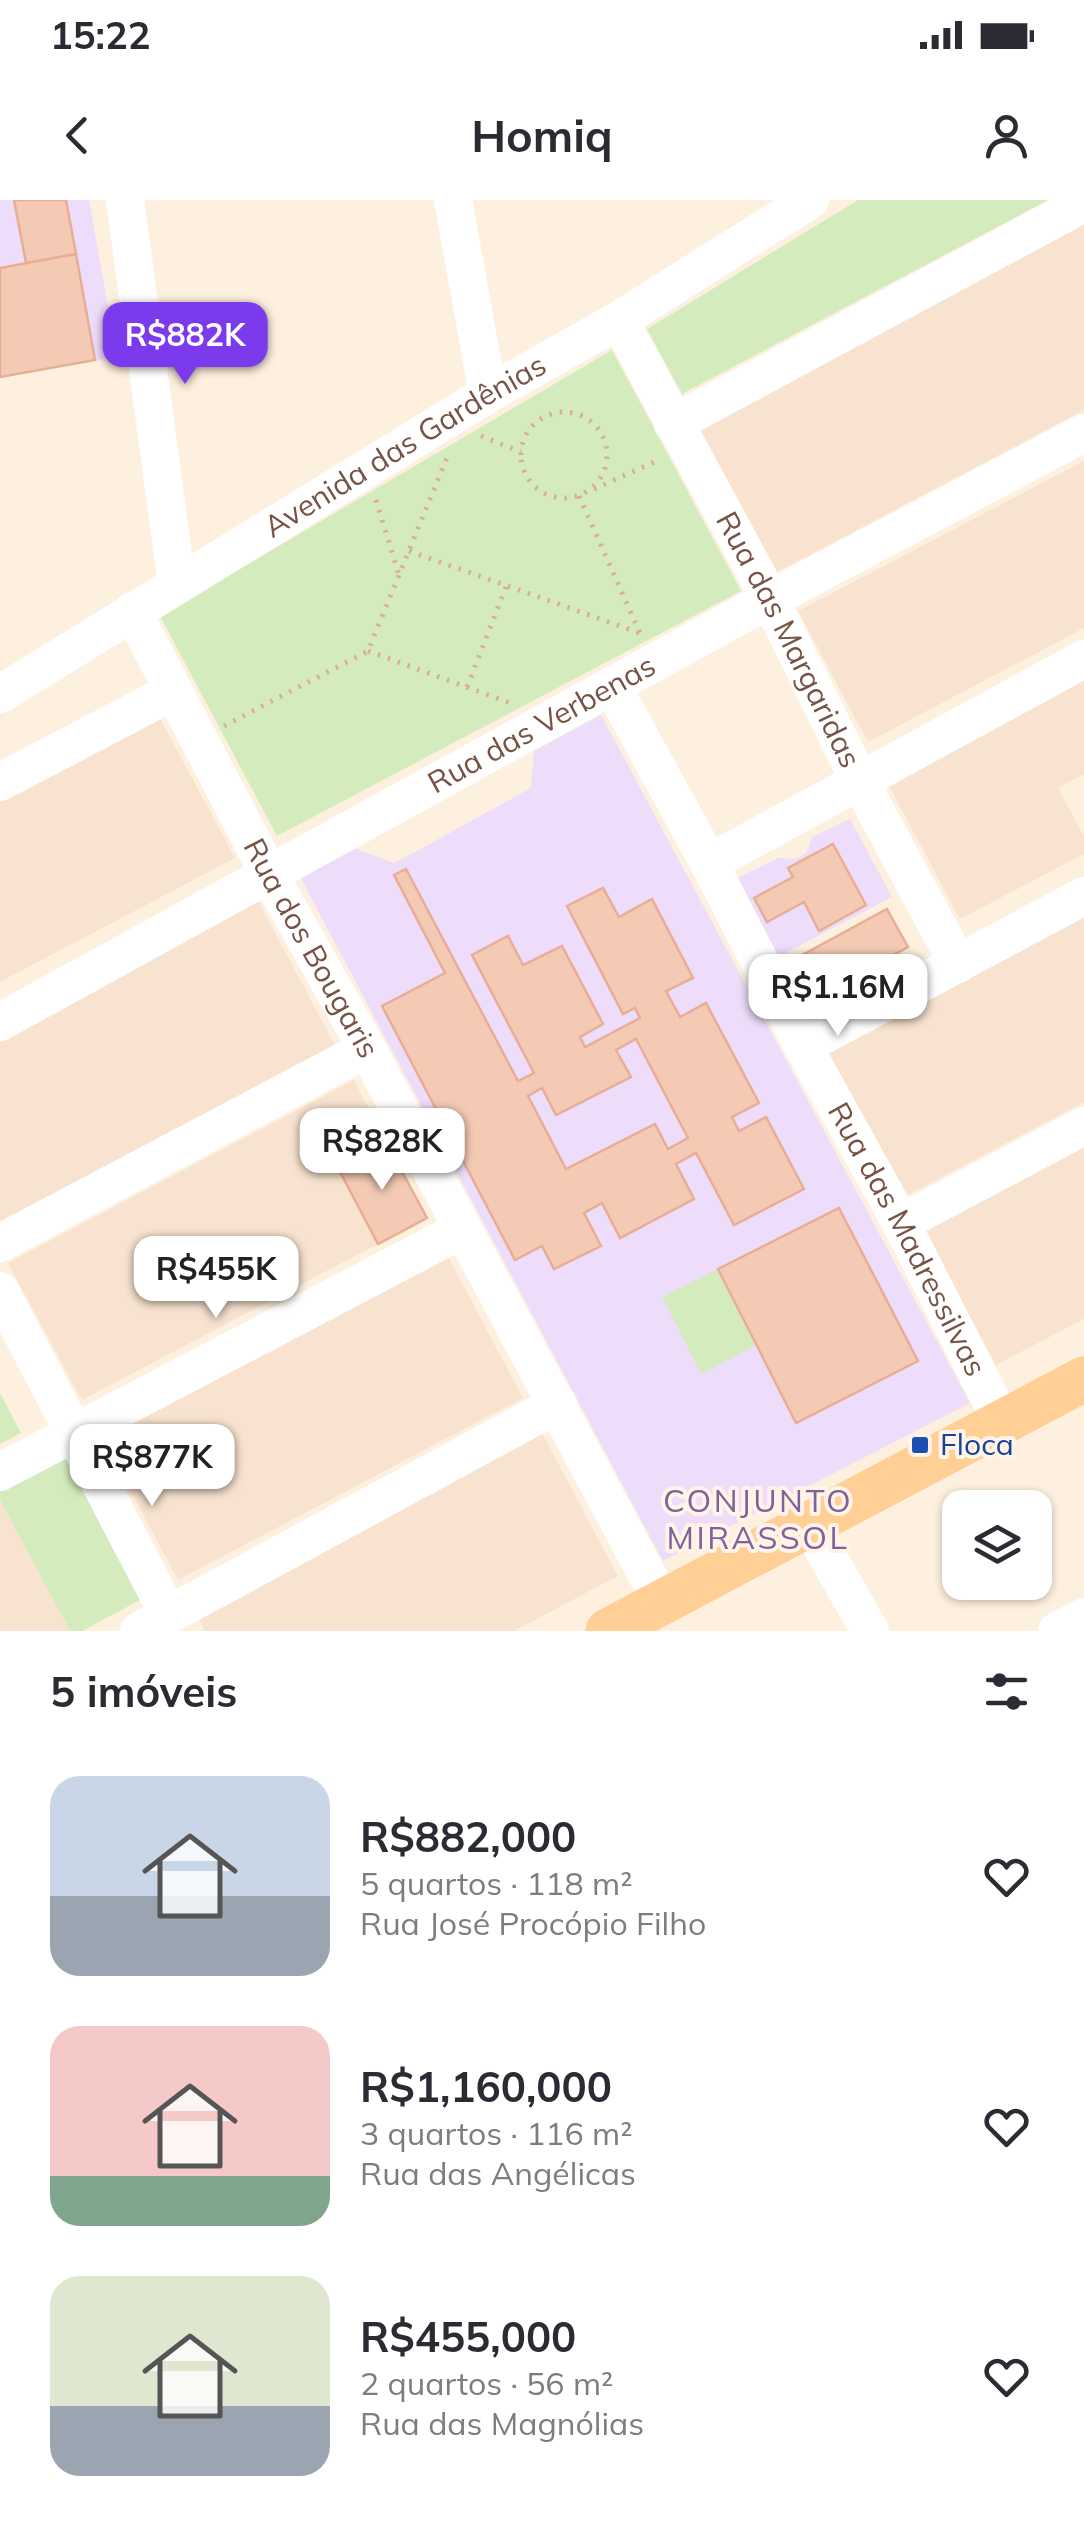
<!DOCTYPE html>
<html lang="pt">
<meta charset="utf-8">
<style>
:root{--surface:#fff;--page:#f2f2f3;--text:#2b2b33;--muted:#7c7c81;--accent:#7c3aed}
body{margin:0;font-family:Mulish,sans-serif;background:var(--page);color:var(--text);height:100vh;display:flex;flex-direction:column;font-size:38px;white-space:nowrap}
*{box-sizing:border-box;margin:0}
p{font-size:32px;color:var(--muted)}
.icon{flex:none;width:55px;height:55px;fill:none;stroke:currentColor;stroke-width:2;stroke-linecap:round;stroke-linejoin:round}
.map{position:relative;height:1431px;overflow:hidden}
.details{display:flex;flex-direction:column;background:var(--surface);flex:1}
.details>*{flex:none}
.fabs{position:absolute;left:942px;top:1290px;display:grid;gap:20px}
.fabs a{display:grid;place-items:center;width:110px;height:110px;border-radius:20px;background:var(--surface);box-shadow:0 2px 8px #0004;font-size:50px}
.price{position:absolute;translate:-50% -85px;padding:0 22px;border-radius:20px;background:#fff;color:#222;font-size:32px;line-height:65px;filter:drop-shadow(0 2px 5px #0008)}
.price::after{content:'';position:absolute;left:50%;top:60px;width:30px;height:22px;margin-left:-15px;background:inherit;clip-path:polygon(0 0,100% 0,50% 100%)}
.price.current{background:var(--accent);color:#fff}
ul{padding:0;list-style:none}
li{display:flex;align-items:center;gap:30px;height:250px;padding:0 50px}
li span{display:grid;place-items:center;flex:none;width:280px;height:200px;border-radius:30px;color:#555}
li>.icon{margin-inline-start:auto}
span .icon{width:120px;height:120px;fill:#fffc;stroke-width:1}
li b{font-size:42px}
h2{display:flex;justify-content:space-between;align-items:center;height:120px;padding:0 50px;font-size:42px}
.status{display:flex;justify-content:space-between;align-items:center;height:70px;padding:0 50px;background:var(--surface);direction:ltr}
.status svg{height:28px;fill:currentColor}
header{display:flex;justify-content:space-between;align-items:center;height:130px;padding:0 50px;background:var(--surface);font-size:45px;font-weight:700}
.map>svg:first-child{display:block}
.residential{fill:#f8e3d0}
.education{fill:#eddcfa}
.green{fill:#d4ecbd}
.building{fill:#f5cab5;stroke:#e8ae95;stroke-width:2.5;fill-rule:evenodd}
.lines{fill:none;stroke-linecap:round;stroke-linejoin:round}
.path{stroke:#d9ad99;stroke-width:5;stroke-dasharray:2.5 8;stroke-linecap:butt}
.minor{stroke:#fff;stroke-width:38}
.major{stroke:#ffcf95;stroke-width:45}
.transit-dot{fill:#1a4fb4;stroke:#fff4e7;stroke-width:4}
.labels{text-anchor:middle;stroke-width:8;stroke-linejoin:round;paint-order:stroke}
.street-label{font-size:30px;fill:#765346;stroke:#fff4e7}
.transit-label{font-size:30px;fill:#164399;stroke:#fff4e7;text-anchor:start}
.neighbourhood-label{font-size:32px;letter-spacing:2.5px;fill:#82609a;stroke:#fff4e7}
</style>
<div class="status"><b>15:22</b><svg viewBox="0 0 49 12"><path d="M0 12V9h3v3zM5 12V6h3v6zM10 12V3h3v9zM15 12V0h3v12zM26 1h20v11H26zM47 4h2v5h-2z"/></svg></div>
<header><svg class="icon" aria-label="back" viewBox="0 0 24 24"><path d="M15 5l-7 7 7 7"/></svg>Homiq<svg class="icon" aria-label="person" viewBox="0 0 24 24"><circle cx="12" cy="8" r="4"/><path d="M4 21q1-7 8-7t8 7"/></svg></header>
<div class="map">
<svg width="1084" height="1431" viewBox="0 0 1084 1431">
<rect width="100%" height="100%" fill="#fef0df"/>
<path class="residential" d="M 1084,22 L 1084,210 L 777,372 L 698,225 Z
M 1084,261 L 1084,428 L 868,542 L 798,411 Z
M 1084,466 L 1084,574 L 1058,588 L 1084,636 L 1084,654 L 960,719 L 882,573 Z
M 156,511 L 235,658 L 0,782 L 0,593 Z
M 256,697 L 336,847 L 0,1024 L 0,832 Z
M 1084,714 L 1084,902 L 906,996 L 827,850 Z
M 354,880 L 386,942 L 338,968 L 378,1044 L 82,1200 L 8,1063 Z
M 1084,941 L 1084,1119 L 996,1165 L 922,1027 Z
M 445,1051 L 523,1198 L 178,1380 L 100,1234 Z
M 540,1229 L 618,1376 L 514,1431 L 205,1431 L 195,1411 Z
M 0,1300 L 35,1365 L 70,1431 L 0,1431 Z"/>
<path class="education" d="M 0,0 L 89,0 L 117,157 L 0,177 Z
M 601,515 L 970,1203 L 663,1361 L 299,675 L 351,647 L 394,663 L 417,651 L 531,588 L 534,551 Z
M 850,619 L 892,697 L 778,757 L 736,679 L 778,658 L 796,659 L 806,653 L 812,637 Z"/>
<path class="green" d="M 858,0 L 1048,0 L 682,194 L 647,129 Z
M 612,150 L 741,391 L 277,636 L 160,416 Z
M 718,1069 L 757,1145 L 701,1174 L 662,1097 Z
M 0,1193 L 21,1233 L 0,1244 Z
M 68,1251 L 146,1397 L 82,1431 L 70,1431 L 0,1300 L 0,1286 Z"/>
<path class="building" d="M 14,0 L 66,0 L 76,54 L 26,63 Z
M 76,54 L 95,160 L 0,177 L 0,68 Z
M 833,644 L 866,705 L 819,731 L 804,702 L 767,722 L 754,698 L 793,677 L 788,668 Z
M 406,669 L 518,881 L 534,873 L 472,755 L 508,736 L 523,765 L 562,746 L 603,824 L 580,837 L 585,847 L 640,818 L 635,808 L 623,814 L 567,706 L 603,688 L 619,717 L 652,699 L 693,778 L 666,791 L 680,817 L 706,803 L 759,903 L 732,917 L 739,931 L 766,917 L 804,989 L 734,1025 L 696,953 L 676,964 L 694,999 L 620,1038 L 602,1003 L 584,1013 L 601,1046 L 554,1069 L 542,1046 L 515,1060 L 382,806 L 445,773 L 394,675 ZM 636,839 L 688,938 L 668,949 L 655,924 L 566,969 L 528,896 L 542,888 L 556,915 L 631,877 L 616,850 Z
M 887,709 L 908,747 L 816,797 L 795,759 Z
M 386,942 L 427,1018 L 378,1044 L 338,968 Z
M 839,1008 L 918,1161 L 796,1223 L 718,1069 Z"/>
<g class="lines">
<path class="path" d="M521 255a43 43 0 1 1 86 0a43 43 0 1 1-86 0Z
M 481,236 L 521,252
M 594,289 L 661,259
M 579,296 L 640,433
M 376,300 L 399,375
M 409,351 L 640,433
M 368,451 L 513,504
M 467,487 L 506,387
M 224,526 L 368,451 L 448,255"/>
<g class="minor">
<path d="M 125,0 L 177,384"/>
<path d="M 453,0 L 488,194"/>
<path id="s1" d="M 619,120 L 770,399 L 859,580 L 958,764"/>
<path d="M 673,224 L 1084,3"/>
<path id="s2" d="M 132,411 L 270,676 L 367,849 L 662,1403"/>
<path id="s3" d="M 613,488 L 709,663 L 803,846 L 901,1023 L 1002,1222"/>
<path id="s4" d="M 0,494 L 488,194 L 619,120 L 810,0"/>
<path d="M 0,582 L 174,491"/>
<path d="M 709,663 L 1084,459"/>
<path id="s5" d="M 0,822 L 770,399 L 1084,233"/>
<path d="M 803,846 L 1084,696"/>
<path d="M 901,1023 L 1084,926"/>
<path d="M 0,1043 L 367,849"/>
<path d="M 0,1091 L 169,1415"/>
<path d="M 0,1272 L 463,1029"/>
<path d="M 809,1324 L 870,1431"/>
<path d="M 139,1431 L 558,1204"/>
<path d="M 1057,1431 L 1084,1417"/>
</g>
<path class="major" d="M 608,1431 L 1084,1179"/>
</g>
<rect class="transit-dot" x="910" y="1235" width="20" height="20" rx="5"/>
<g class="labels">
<g class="street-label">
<text dy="10" stroke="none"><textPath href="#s4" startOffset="475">Avenida das Gardênias</textPath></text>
<text dy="10" stroke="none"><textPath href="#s1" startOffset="362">Rua das Margaridas</textPath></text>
<text dy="10" stroke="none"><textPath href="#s5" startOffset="618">Rua das Verbenas</textPath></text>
<text dy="10" stroke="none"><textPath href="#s2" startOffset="382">Rua dos Bougaris</textPath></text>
<text dy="10" stroke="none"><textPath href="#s3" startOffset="625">Rua das Madressilvas</textPath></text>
</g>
<g class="transit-label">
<text x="940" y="1255">Floca</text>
</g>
<g class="neighbourhood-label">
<text x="758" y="1312">CONJUNTO<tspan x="758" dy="37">MIRASSOL</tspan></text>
</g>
</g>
</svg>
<div class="fabs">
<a><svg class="icon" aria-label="layers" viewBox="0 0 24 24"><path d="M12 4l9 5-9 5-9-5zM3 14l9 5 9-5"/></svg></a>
</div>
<b class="price current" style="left:185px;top:187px">R$882K</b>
<b class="price" style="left:838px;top:839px">R$1.16M</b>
<b class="price" style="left:382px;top:993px">R$828K</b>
<b class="price" style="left:216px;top:1121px">R$455K</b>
<b class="price" style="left:152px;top:1309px">R$877K</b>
</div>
<section class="details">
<h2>5 imóveis<svg class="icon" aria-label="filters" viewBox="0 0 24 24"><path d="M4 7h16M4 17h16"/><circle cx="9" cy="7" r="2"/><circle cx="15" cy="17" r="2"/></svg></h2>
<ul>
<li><span style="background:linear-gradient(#c9d6e8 60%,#9aa5b1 0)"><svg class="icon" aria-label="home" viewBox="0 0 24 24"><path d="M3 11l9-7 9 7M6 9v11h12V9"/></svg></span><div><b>R$882,000</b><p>5 quartos · 118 m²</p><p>Rua José Procópio Filho</p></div><svg class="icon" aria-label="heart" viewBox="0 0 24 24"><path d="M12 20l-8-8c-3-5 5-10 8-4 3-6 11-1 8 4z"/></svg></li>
<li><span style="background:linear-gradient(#f6c9c9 75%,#7fa58c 0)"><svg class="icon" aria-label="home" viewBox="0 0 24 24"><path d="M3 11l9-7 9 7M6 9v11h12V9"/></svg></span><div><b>R$1,160,000</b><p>3 quartos · 116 m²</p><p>Rua das Angélicas</p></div><svg class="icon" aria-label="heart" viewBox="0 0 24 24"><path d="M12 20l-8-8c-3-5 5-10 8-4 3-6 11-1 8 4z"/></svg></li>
<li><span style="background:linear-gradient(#dfe7d0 65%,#9aa5b1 0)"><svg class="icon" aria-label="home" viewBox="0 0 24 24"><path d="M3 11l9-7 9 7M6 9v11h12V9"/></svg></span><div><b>R$455,000</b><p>2 quartos · 56 m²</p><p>Rua das Magnólias</p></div><svg class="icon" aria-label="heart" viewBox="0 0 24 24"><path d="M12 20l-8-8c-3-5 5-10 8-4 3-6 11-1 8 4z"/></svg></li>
</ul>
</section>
